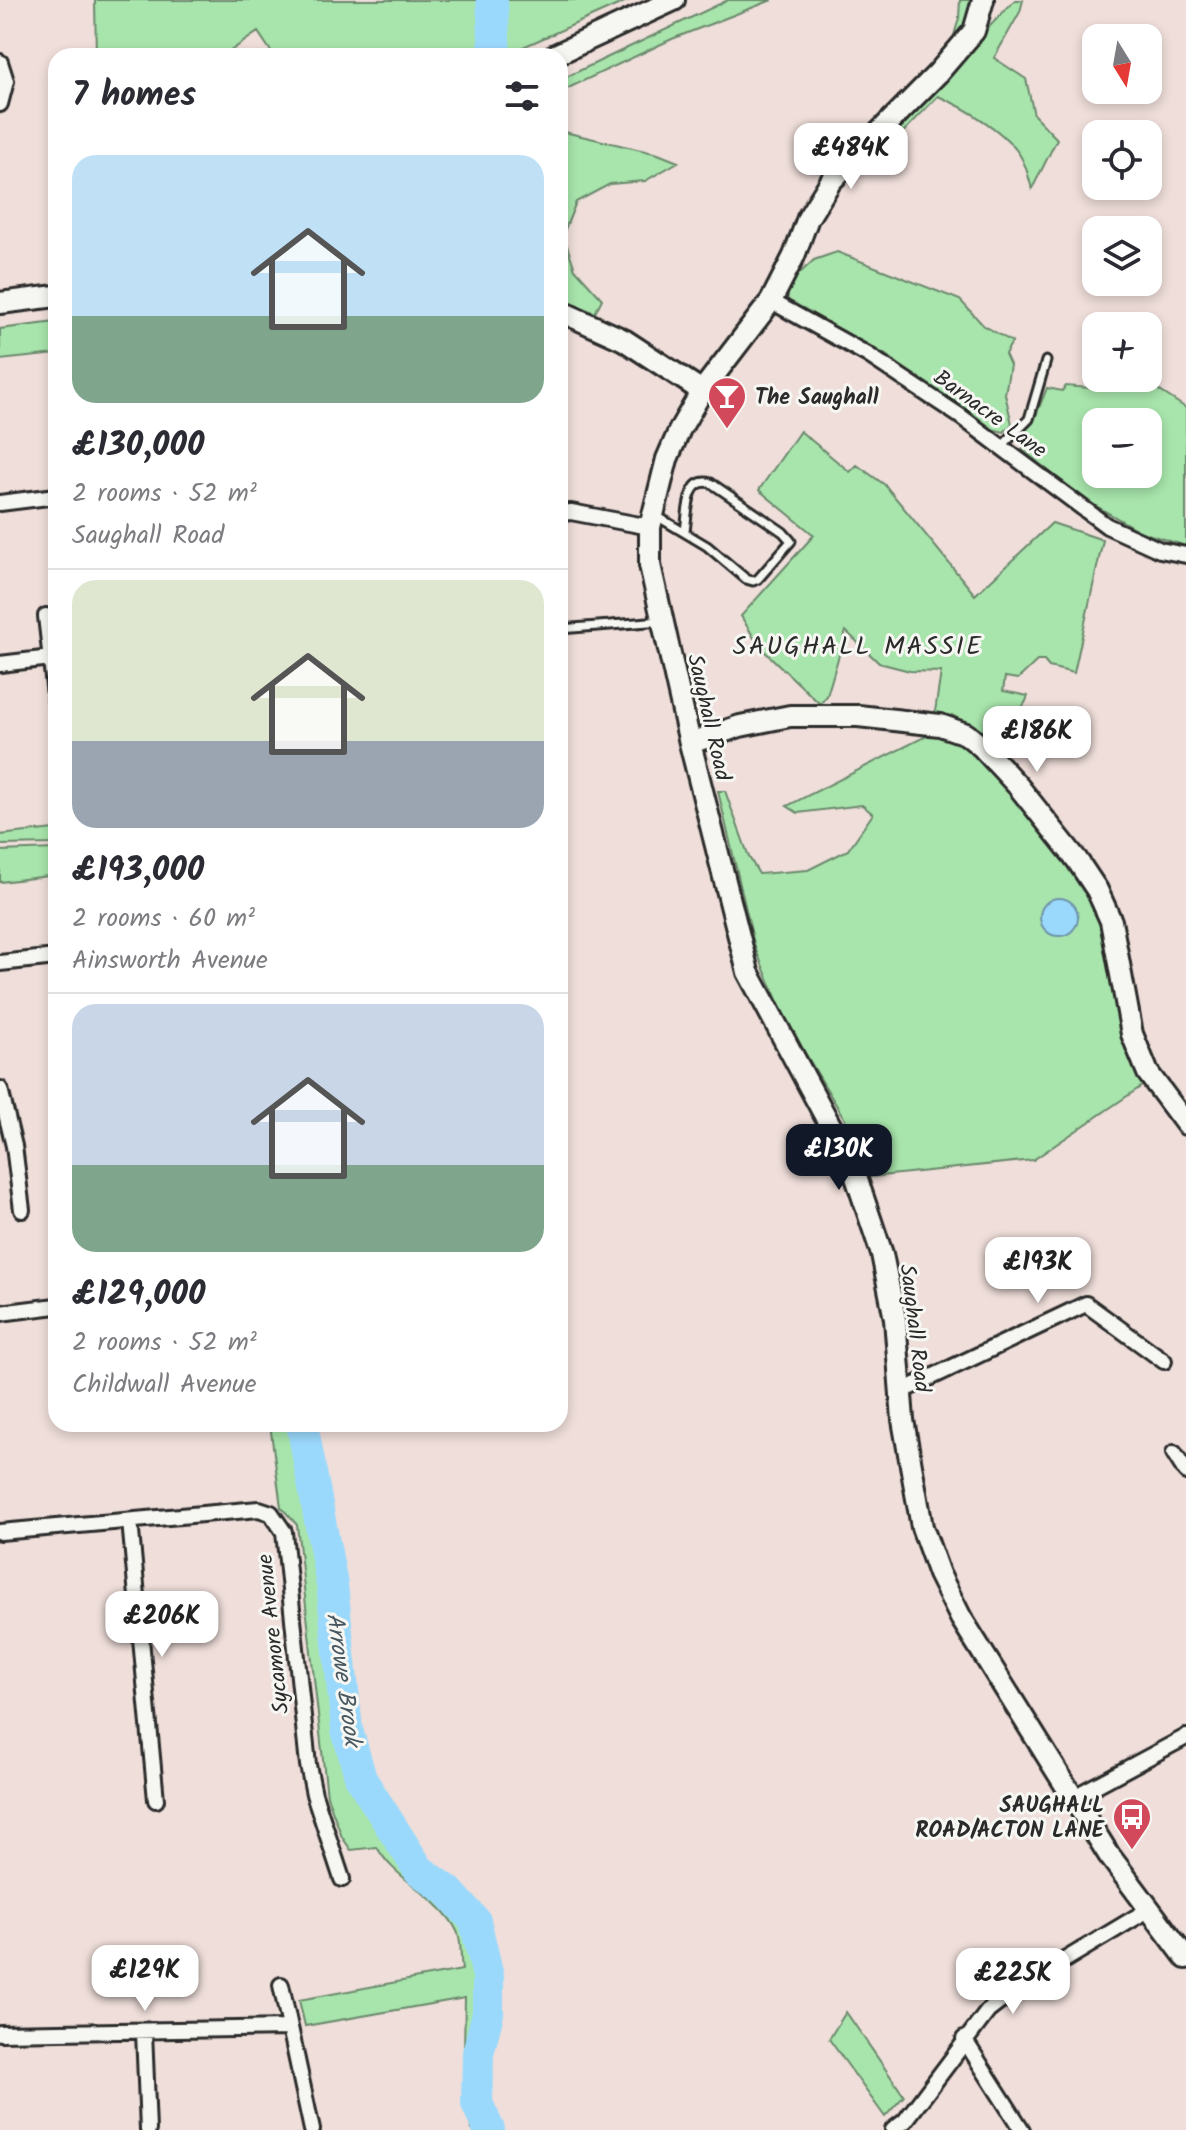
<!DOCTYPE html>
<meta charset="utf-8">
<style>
:root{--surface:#fff;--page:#f7f7f7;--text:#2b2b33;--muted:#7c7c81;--line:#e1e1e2;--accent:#111827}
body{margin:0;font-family:Kalam,sans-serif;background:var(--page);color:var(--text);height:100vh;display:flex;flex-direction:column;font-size:30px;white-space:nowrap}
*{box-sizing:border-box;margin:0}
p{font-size:26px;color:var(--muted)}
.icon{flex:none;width:44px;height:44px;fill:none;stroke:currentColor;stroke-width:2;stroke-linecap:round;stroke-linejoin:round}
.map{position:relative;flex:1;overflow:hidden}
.details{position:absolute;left:48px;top:48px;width:520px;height:1384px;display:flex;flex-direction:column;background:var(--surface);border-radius:24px;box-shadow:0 4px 12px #0003}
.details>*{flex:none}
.needle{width:52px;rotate:169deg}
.fabs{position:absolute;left:1082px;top:24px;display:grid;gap:16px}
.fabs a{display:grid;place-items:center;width:80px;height:80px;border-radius:16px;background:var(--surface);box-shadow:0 4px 12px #0003;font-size:40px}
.price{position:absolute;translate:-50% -68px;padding:0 18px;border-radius:16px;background:#fff;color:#222;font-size:26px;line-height:52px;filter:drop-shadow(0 2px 4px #0008)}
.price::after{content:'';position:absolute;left:50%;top:48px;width:24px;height:18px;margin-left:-12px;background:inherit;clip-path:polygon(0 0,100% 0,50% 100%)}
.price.current{background:var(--accent);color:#fff}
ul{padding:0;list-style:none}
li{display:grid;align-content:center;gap:16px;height:424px;padding:0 24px}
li+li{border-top:2px solid var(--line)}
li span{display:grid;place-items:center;height:248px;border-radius:24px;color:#555}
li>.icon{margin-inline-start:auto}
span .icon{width:144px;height:144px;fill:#fffc;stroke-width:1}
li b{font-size:34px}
h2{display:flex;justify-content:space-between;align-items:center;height:96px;padding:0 24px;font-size:34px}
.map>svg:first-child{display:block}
.green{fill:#a8e5ac;stroke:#6a886c;stroke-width:2;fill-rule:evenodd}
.water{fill:#9bd9fc;stroke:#6e93a8;stroke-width:2}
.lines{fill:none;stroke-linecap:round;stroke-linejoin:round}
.river{stroke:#9bd9fc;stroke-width:32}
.lane-casing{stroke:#2b2b2b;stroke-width:13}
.street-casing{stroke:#2b2b2b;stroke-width:20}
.secondary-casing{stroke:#2b2b2b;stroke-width:26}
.lane{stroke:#f6f6f2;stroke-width:7}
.street{stroke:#f6f6f2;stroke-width:14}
.secondary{stroke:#f6f6f2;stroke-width:20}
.labels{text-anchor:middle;stroke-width:6;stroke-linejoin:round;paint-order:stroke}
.poi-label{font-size:22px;font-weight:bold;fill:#2b2b2b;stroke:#f6f6f2;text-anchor:start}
.street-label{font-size:22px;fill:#2b2b2b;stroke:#f6f6f2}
.water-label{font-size:24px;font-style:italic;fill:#47565f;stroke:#f6f6f2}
.quarter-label{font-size:26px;letter-spacing:2px;fill:#2b2b2b;stroke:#f6f6f2}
</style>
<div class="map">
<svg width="1186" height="2130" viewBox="0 0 1186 2130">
<rect width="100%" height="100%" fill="#efdeda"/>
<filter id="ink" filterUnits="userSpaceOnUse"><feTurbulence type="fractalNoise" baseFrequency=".0125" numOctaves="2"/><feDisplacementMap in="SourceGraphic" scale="16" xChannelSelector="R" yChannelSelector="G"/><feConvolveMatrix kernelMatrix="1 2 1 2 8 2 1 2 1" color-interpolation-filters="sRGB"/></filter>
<g filter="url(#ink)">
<path class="green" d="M 95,0 L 629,0 L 503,56 L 274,56 L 258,32 L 223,56 L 96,56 Z
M 728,0 L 772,0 L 672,39 L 560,92 L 560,80 Z
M 960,0 L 970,0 C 971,18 963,33 951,46 L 959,18 Z
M 1015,0 L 1023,0 L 1020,12 L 994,58 L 1026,79 L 1034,115 L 1057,139 L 1032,189 C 1029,179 1027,168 1022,159 C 1009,133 964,107 938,96 L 885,151 L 866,154 Z
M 560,131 L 658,154 L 678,162 L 645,181 L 610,184 L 576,202 L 563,234 L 575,269 L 602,299 L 595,313 L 560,298 Z
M 837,252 L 960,300 L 983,325 L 1012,342 L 1005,354 L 1010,365 L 1005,394 L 1012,424 L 1004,432 L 987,428 L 886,355 L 788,301 L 787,285 L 814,260 Z
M 56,322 L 56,354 L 0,360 L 0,329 Z
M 1096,378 L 1140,378 L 1186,408 L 1186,546 L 1141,532 L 1079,496 L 1023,450 L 1021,435 L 1033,423 L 1047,388 L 1062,391 L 1066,386 L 1090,388 ZM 1096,422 L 1148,422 L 1148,474 L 1096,474 Z
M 800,431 L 850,472 L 857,465 L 885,485 L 975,595 L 1052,523 L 1103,540 L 1074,673 L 1049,667 L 1044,661 L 1037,661 L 1018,679 L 1005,677 L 1003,691 L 1028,696 C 1022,715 1002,725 986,736 L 952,715 L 947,719 L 935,712 L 941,672 L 910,671 L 879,663 L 846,631 L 827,696 L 820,704 L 759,646 L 741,616 L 814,535 L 759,490 Z
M 934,732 L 957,740 L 982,756 L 1095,902 L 1108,944 L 1129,1056 L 1145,1084 L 1033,1160 L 871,1177 L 850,1128 L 787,1023 L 755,948 L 718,791 L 725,791 L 749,857 L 759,874 L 808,870 L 848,850 L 873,814 L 862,805 L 798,813 L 787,806 Z
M 54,829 L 56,844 L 0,845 L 0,835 Z
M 56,849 L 56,875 L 0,882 L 0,851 Z
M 270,1424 L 302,1424 L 332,1585 L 347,1730 L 361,1779 L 419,1870 L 448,1891 L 475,1921 L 488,1976 L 488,2013 L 478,2053 L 477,2103 L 489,2130 L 472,2130 L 463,2102 L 465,1998 L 305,2026 L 299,2000 L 462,1970 C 460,1958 462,1941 457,1931 C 440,1896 395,1881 377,1847 L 351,1850 L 342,1837 L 327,1796 L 297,1525 L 281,1507 Z
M 846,2012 L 904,2096 L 885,2117 L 829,2039 Z"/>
<path class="water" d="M1040 917a19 19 0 1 1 38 0a19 19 0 1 1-38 0Z"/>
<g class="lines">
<path class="river" d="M 492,0 L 495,56
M 302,1424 L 332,1585 L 347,1730 L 361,1779 L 419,1870 L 448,1891 L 475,1921 L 488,1976 L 488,2013 L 478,2053 L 477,2103 L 489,2130"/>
<g class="lane-casing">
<path id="lane" d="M 1001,447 L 1029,419 L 1046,361
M 655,515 L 707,546 L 746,579 L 753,581 L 758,579 L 791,541 L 783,532 L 711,483 C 686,476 688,514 685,531
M 560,629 L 661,621
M 560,684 L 560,685"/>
</g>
<g class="street-casing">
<path id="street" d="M 0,62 L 6,81 L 0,104
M 771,301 L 868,355 L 960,416 L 1107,526 L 1160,550 L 1186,555
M 0,503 L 56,496
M 560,513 L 571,512 L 650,527
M 46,616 L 56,704
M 0,664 L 51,658
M 0,963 L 56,957
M 0,1089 L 14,1146 L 22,1210
M 0,1313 L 56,1306
M 900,1392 L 1086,1304 L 1164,1361
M 1174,1453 L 1186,1472
M 130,1521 L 156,1800
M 0,1532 L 259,1509 L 271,1513 L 284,1532 L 308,1765 L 314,1794 L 342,1879
M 1074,1797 L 1186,1737
M 281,1985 L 312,2130
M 144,2032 L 148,2130
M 0,2033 L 290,2028
M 964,2039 L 1022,2130
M 893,2130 L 905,2121 L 988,2011 L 1018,1988 L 1148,1910"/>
</g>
<g class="secondary-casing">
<path id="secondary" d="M 983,0 L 974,31 L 938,73 L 831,181 L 808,218 L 794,256 L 771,301 L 702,391 L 680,429 L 667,459 L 650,527 L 650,565 L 690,743 L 748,972 L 853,1168 L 882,1254 L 895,1319 L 903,1420 L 922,1527 L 939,1574 L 961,1618 L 1109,1855 L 1186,1958
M 553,56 L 674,0
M 0,303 L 56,296
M 560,311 L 624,340 L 702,391
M 690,743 L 740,726 L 790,716 L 858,716 L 940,725 L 966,734 L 982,747 L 1018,786 L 1077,860 L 1097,890 L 1111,921 L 1132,1034 L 1148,1073 L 1186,1124"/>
</g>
<use href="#lane" class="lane"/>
<use href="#street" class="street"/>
<use href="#secondary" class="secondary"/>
</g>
</g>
<defs>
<g id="bar-pin" transform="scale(2)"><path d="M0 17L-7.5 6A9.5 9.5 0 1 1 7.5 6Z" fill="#d1495b" stroke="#f6f6f2"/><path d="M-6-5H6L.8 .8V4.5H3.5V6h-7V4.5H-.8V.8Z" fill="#fff"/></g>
<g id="bus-pin" transform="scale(2)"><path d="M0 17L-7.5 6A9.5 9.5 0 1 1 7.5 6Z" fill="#d1495b" stroke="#f6f6f2"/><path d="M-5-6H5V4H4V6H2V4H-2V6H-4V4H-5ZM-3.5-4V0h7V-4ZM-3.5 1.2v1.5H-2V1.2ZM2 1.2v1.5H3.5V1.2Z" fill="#fff"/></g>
</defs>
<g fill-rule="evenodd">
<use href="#bar-pin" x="727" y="396"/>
<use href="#bus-pin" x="1132" y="1817"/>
</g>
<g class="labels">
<g class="poi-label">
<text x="755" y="404">The Saughall</text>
<text x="1104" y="1812" text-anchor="end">SAUGHALL<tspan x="1104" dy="25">ROAD/ACTON LANE</tspan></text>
</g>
<g class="street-label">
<text transform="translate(991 413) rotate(36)" y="8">Barnacre Lane</text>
<text transform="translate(710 717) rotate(77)" y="8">Saughall Road</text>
<text transform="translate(916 1328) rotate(83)" y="8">Saughall Road</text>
<text transform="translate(272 1634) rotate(-96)" y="8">Sycamore Avenue</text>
</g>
<g class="water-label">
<text transform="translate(344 1679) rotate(82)" y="8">Arrowe Brook</text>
</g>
<g class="quarter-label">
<text x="858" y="654">SAUGHALL MASSIE</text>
</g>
</g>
</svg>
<div class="fabs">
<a><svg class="needle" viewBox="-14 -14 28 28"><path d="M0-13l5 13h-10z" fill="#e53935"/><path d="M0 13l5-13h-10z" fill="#7c7c81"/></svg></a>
<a><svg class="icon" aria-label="locate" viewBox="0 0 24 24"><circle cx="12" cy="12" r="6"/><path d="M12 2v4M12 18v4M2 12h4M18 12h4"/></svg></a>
<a><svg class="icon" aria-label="layers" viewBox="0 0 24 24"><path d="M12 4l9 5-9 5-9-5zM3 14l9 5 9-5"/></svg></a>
<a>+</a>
<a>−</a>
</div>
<b class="price" style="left:851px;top:191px">£484K</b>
<b class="price" style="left:1037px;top:774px">£186K</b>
<b class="price current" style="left:839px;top:1192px">£130K</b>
<b class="price" style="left:1038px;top:1305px">£193K</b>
<b class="price" style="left:162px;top:1659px">£206K</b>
<b class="price" style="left:145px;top:2013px">£129K</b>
<b class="price" style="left:1013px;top:2016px">£225K</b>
<section class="details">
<h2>7 homes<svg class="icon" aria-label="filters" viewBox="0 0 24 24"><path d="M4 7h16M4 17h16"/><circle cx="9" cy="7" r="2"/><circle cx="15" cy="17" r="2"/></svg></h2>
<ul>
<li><span style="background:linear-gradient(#bfe0f5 65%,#7fa58c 0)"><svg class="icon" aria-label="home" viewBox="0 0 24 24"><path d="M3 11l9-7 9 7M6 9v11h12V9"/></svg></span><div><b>£130,000</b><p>2 rooms · 52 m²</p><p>Saughall Road</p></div></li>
<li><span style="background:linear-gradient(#dfe7d0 65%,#9aa5b1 0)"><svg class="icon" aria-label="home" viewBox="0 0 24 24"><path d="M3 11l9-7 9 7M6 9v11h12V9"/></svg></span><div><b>£193,000</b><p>2 rooms · 60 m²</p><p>Ainsworth Avenue</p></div></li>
<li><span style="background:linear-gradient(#c9d6e8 65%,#7fa58c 0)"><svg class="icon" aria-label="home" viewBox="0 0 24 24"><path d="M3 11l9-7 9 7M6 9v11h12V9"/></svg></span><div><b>£129,000</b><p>2 rooms · 52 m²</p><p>Childwall Avenue</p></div></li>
</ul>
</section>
</div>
